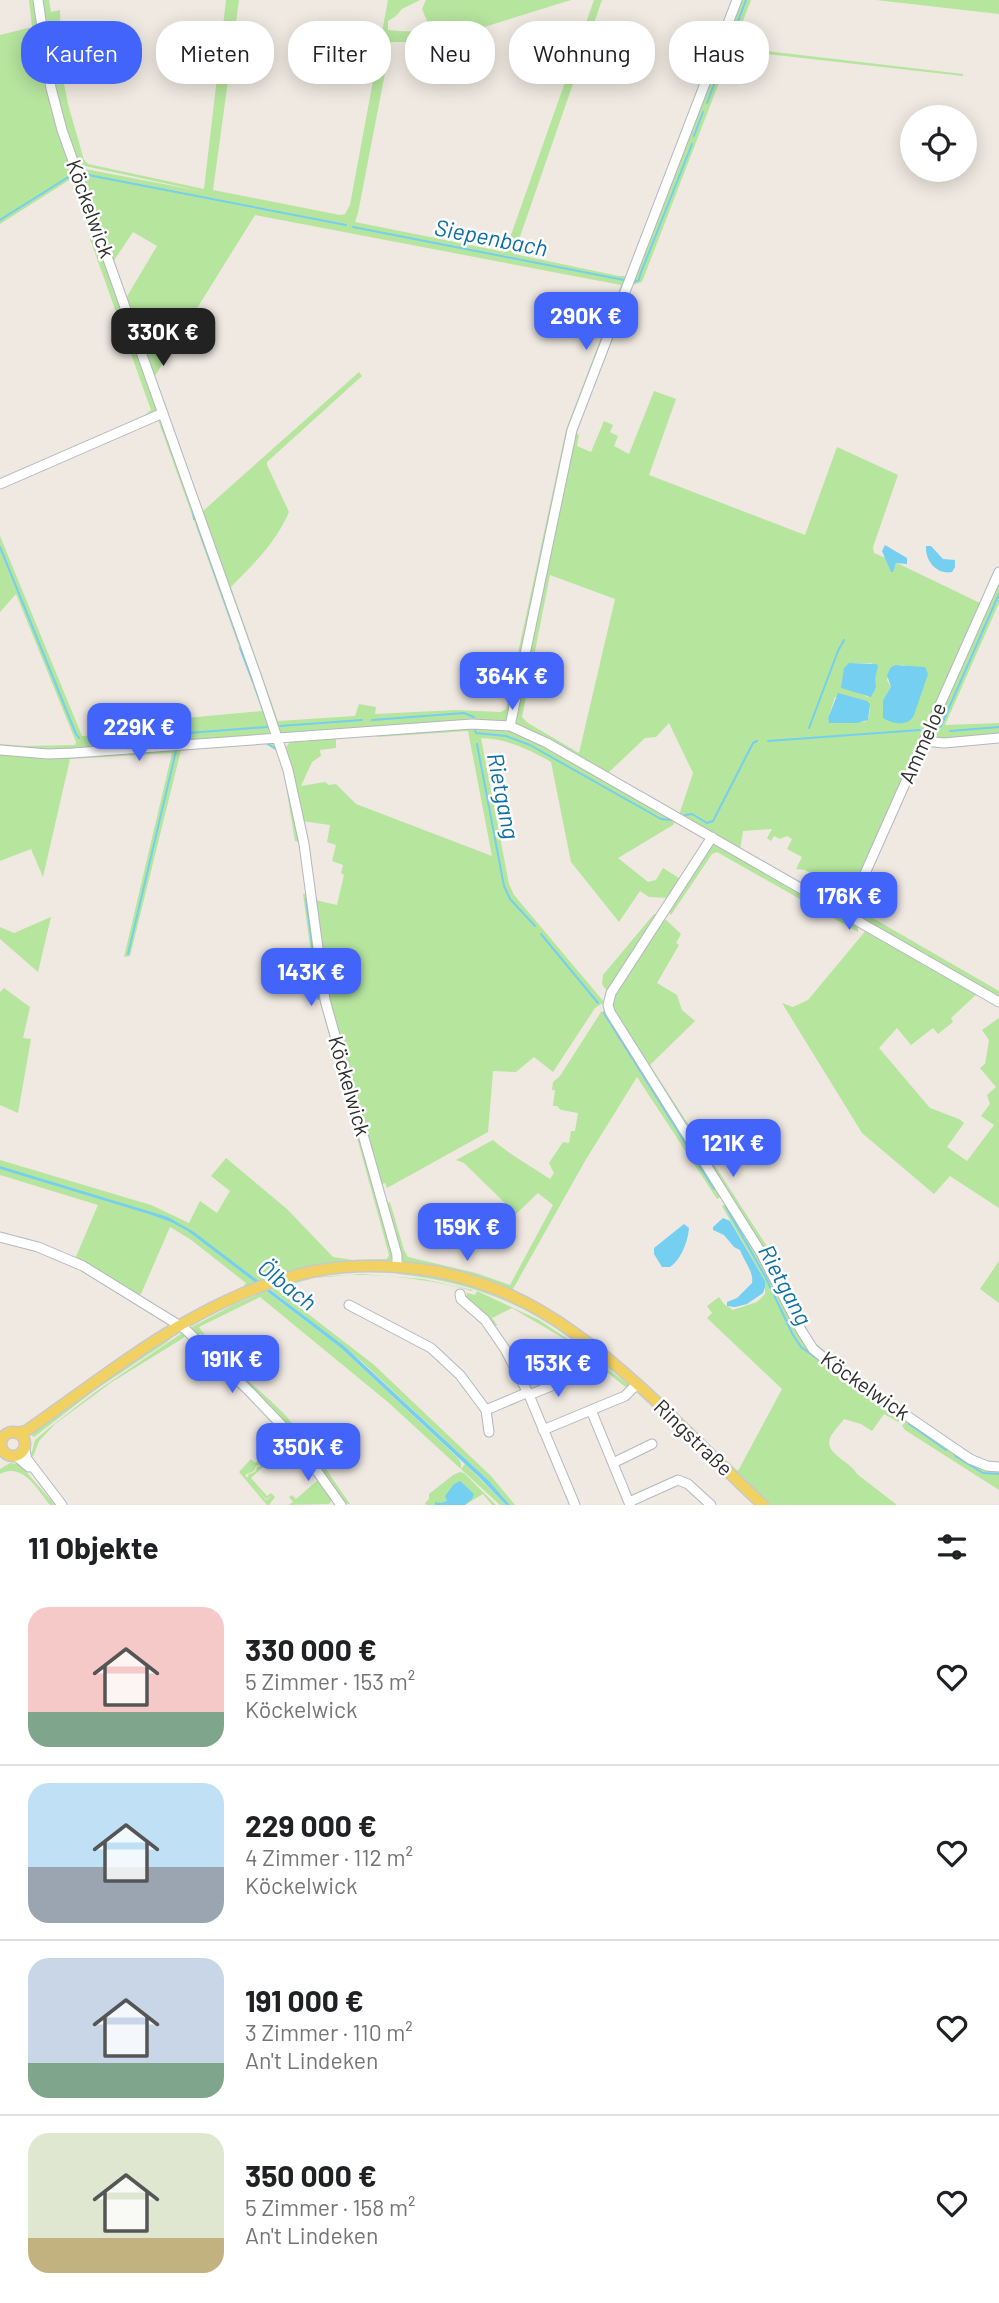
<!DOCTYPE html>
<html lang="de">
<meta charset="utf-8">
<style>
:root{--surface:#fff;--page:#f6f6f6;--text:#202124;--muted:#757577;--line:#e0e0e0;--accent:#4264fb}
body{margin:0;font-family:Barlow,sans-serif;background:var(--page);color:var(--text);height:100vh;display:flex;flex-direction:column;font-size:26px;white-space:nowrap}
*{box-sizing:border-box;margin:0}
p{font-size:23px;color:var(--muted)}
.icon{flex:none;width:38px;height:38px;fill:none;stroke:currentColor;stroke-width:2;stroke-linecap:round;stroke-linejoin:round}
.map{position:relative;height:1505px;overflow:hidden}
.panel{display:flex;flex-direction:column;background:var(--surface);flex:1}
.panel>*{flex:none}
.hud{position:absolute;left:21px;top:21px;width:957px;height:63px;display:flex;gap:14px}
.controls{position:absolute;left:900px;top:105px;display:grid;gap:14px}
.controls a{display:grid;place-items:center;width:77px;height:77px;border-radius:50%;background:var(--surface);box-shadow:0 4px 18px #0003;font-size:35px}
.price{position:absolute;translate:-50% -60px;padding:0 16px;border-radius:14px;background:var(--accent);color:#fff;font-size:23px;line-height:46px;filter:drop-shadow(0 2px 4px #0008)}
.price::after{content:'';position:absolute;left:50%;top:42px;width:21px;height:16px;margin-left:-10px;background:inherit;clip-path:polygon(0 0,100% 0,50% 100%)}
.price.selected{background:#222;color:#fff}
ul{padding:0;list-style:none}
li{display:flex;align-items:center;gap:21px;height:175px;padding:0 28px}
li+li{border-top:2px solid var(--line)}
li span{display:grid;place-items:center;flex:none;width:196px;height:140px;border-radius:21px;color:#555}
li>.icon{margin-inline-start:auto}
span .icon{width:84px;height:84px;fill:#fffc;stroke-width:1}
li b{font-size:30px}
h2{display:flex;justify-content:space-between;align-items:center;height:84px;padding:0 28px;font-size:30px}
.chip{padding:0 24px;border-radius:28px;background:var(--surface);box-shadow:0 4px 18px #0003;font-size:24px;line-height:63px}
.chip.selected{background:var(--accent);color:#fff}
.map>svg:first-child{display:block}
.green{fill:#b6e59e;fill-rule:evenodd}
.water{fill:#75cff0}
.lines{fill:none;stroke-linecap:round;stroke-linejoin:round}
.stream{stroke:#75cff0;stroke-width:2}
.minor-casing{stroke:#b4b7c1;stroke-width:11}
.major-casing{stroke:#c9c9c9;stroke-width:13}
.minor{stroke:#fff;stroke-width:9}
.major{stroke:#f2d163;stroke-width:10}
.labels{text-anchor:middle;stroke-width:5;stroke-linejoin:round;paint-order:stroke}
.street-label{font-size:21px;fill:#2e2e2e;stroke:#fff}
.water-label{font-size:23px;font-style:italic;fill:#0d6fa3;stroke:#fff}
</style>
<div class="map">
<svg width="999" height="1505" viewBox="0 0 999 1505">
<rect width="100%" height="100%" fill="#efe9e1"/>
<path class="green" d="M 29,0 L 37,0 L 74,177 L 0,224 L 0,35 L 32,27 Z
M 40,0 L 49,0 L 51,12 L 60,10 L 62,74 L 68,104 L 84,160 L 88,164 L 204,189 L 226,0 L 239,0 L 213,190 L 340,215 L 345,214 L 350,205 L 388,0 L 420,0 L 402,9 L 396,16 L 388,21 L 388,30 C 394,31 419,32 426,31 L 429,26 L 422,9 L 426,0 L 571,0 L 458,35 L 423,42 L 391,42 L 358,213 L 355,222 L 505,252 L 594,0 L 602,0 L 514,254 L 619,276 L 629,276 L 572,426 L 510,716 L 504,722 L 280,733 L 126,298 L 157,246 L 133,232 L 111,265 L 78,171 L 85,169 L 205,192 L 76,164 L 57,105 ZM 255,215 L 621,285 L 566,430 L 506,709 L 501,712 L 456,710 L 375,714 L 376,707 L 359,704 L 355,716 L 278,721 L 231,587 C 256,561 274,545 289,512 L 267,465 L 267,462 L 362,376 L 359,372 L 203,511 L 155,376 Z
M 732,0 L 736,0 L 630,273 L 627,273 Z
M 739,0 L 751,0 L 642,282 L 633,285 L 602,367 L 598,366 Z
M 876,0 L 999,0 L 999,14 Z
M 741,48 L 963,74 L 963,76 L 740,51 Z
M 96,232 L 157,410 L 147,417 L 0,480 L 145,415 L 151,410 L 90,239 Z
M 654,391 L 676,399 L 649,475 L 805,535 L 837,447 L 898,475 L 873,547 L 874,553 L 886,558 L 889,566 L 894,566 L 897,563 L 982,604 L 850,897 L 805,870 L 796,869 L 802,857 L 787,849 L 792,839 L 787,836 L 780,839 L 774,836 L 771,841 L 767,838 L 772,829 L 743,831 L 740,850 L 719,838 L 716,834 L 679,815 L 693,773 L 669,723 L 656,737 L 645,738 L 607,774 L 515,723 L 573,431 L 579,435 L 577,446 L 591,452 L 604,421 L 613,425 L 610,432 L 618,436 L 614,446 L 629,454 ZM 550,575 L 615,599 L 579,753 L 528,723 L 522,717 ZM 849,663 L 872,663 L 875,674 L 868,697 L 859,693 ZM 895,665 L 905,665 L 883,718 L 883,700 L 891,687 L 887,680 L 891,667 ZM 835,697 L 870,705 L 869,717 L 865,722 L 829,722 L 828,718 Z
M 161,416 L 271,731 L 267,735 L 82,750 L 0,747 L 0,744 L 25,746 L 75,745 L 76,742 L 16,594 L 0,612 L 0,536 L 82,736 L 168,731 L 165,721 L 175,719 L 262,711 L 157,417 Z
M 999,576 L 999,603 L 945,725 L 999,723 L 999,737 L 935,739 L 930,736 Z
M 481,725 L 519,732 L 677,819 L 673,825 L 618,858 L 648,882 L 656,880 L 663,868 L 682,880 L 670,898 L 649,897 L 640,891 L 619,922 L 571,862 L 551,762 C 529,749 507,739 481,738 L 509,884 L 514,895 L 604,1002 L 595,1008 L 553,1072 L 534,1057 L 516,1072 L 493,1071 L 488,1132 L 387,1188 L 385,1183 L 380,1185 L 331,1019 L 315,900 L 337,905 L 344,875 L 341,873 L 343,865 L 332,861 L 336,845 L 327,842 L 330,825 L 302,821 L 286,747 L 292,740 L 336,735 L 336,748 L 320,750 L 321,756 L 312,762 L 301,786 L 325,782 L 329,785 L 336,784 L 356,804 L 492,856 L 468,731 L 377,737 L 376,732 Z
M 271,741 L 279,748 L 302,843 L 295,841 L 284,774 L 277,751 L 266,744 L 181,750 L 130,956 L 124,957 L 172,753 L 70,759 L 43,877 L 31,849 L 0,861 L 0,752 L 64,755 L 64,758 L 68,758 L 69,754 Z
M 999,742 L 926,747 L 858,902 L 857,909 L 999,991 L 999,999 L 854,914 L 853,910 L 922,749 L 927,745 Z
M 715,844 L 858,924 L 858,932 L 717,852 L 712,854 L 671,915 L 668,911 L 712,845 Z
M 307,893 L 319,983 L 394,1256 L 389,1263 L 317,1267 L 182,1322 L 175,1321 L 243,1287 L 246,1283 L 190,1239 L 170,1227 L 141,1294 L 137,1295 L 75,1259 L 98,1205 L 0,1175 L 0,1160 L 151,1205 L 189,1223 L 200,1201 L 217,1213 L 230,1191 L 211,1176 L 226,1158 L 287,1209 L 333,1257 L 353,1260 L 387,1259 L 389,1255 L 315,983 L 303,894 Z
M 654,914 L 659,915 L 608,993 L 602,984 L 603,975 Z
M 662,916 L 681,934 L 676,943 L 679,945 L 657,983 L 677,995 L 682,1010 L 695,1021 L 650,1065 L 777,1262 L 792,1301 L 813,1341 L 839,1363 L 959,1446 L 978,1458 L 999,1463 L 999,1466 L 983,1463 L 973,1458 L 835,1363 L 818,1350 L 809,1339 L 762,1247 L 611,1010 L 610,1005 L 612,994 Z
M 51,917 L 38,972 L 0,939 L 0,927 L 14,933 Z
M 867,929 L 979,992 L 951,1018 L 953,1022 L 938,1034 L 933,1028 L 911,1045 L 897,1028 L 879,1048 L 930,1108 L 959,1119 L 964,1123 L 947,1147 L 967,1161 L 994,1125 L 981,1116 L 990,1104 L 987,1095 L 996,1087 L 980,1068 L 985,1064 L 989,1040 L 982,1030 L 999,1018 L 999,1208 L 950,1176 L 934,1194 L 862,1133 L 782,1003 L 793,1007 L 808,1000 Z
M 4,988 L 30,1007 L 23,1038 L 31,1039 L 18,1113 L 0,1105 L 0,992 Z
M 605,1010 L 722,1196 L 717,1199 L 637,1077 L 585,1161 L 513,1289 L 556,1314 L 602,1344 L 600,1346 L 523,1298 L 404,1263 L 401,1258 L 385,1204 L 390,1202 L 404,1250 L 408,1257 L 476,1273 L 510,1285 L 553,1205 L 538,1193 L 516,1214 L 464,1163 L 456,1160 L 493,1140 C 510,1155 531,1166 550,1179 L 554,1173 L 549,1163 L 563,1142 L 569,1143 L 571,1131 L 575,1131 L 578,1113 L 561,1110 L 557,1106 L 553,1106 L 555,1090 L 552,1090 L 553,1082 L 560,1076 L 601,1012 Z
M 726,1204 L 730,1205 L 805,1340 L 903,1415 L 898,1422 L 884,1414 L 872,1431 L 861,1424 L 844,1419 C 840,1425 833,1431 830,1438 C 824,1454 852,1462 857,1474 L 897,1505 L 768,1505 L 604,1350 L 605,1348 L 738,1471 L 782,1389 L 707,1318 L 712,1313 L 707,1306 L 719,1297 L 724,1304 L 733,1310 L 757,1302 L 765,1294 L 765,1281 L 722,1206 Z
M 999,1261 L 999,1303 L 980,1289 Z
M 397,1272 L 450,1278 L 519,1303 L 572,1334 L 616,1373 C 597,1364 582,1346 564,1334 C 514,1298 458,1280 398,1274 Z
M 361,1274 L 423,1279 L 473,1290 L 472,1291 C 427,1277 319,1264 277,1290 L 373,1364 L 491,1476 L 515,1505 L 510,1505 L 488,1480 L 360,1360 L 271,1290 L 314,1278 Z
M 266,1291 L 341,1348 L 458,1458 L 461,1463 L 461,1469 L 465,1464 L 506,1505 L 500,1505 L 389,1403 L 260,1297 L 199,1327 C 220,1360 258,1387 286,1416 C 310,1443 329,1474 350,1504 L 344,1504 L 309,1453 L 200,1341 L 203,1336 L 200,1333 L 198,1339 L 190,1328 L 235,1304 Z
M 477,1291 L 539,1320 L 569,1340 L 629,1385 L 628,1389 L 568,1341 L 512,1308 L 492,1318 L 497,1325 L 495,1327 L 466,1297 L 467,1293 L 475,1295 Z
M 175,1333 L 176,1334 L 167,1342 L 95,1390 L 34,1437 L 31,1435 L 84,1393 Z
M 182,1333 L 185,1337 L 112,1382 L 55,1424 L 39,1441 L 33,1457 L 31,1455 L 35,1440 L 49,1428 L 94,1393 Z
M 906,1421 L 910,1421 L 999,1471 L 999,1490 L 905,1430 L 902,1426 Z
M 251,1459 L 255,1463 L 259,1460 L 262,1464 L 256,1466 L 254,1471 L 245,1475 L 247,1478 L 249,1474 L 255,1472 L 257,1467 L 263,1465 L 264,1466 L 251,1478 L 267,1496 L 271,1493 L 273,1495 L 266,1499 L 251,1482 L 266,1500 L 273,1495 L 275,1497 L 269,1505 L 267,1505 L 239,1472 Z
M 10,1463 L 18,1464 L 22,1467 L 55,1505 L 50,1505 C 37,1489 23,1462 0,1474 L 0,1469 Z
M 460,1472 L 464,1473 L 496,1505 L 492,1505 L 483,1494 L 465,1505 L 426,1505 L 425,1503 L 429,1499 L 429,1494 L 453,1475 Z
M 318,1480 L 332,1500 L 329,1504 L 288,1505 L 293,1502 L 289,1497 L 292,1495 L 296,1499 Z"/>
<path class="water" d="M 885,545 L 907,558 L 907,564 L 896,563 L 893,572 L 891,572 L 882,551 Z
M 926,546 L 931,546 L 943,559 L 955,560 L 955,567 L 952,572 C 936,575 925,560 926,546 Z
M 849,663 L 876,664 L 878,666 L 875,679 L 876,687 L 871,697 L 841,688 L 844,668 Z
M 895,665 L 925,667 L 928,674 L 914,715 C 909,727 892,724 883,718 L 883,700 L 891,687 L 887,675 L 891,667 Z
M 838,693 L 867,701 L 870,704 L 868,720 L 857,723 L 829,723 L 828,718 Z
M 0,1166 L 168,1217 L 194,1232 L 344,1346 L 488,1480 L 510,1505 L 506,1505 L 479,1477 L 341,1348 L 188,1231 L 171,1222 L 149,1214 L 0,1169 Z
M 723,1218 L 730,1221 L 765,1281 L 765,1287 L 763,1293 L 747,1304 L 735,1307 L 727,1306 L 727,1302 L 737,1298 L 752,1283 C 754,1272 744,1261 740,1250 L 734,1247 L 724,1235 L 713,1230 L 713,1227 Z
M 684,1224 L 689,1228 C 688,1241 681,1260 670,1267 L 662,1267 L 654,1254 L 654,1248 Z
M 460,1481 L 474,1494 L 472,1499 L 465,1505 L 435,1505 L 435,1502 L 441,1503 L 447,1501 L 445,1496 L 454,1484 Z"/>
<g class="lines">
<path class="stream" d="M 707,103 L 746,0
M 694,136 L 703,112
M 83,174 L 346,225
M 0,220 L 70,176
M 353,227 L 624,280
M 634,282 L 639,280 L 640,275 L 692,144
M 192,507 L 194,519
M 197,524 L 239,642
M 0,547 L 76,734 L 79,738
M 240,648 L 253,682
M 255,687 L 265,715
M 372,720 L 464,713 L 474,717
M 280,726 L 362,720
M 809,728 L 838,651 L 844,640
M 475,730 L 476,733 L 506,736 L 530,745 L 661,819 L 673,820
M 936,730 L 941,726 L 999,594
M 950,731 L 999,727
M 175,734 L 267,727
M 90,741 L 164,735
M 768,741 L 920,730
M 266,743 L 276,749
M 477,744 L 504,886 L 510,899 L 535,926
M 685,815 L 692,814 L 707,823 L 713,821 L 753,743 L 757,741
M 306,898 L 316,974
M 541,934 L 598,1003
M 128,954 L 176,751
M 317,980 L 317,982
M 318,989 L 318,999
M 604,1013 L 714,1189
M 726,1207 L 765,1276 L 793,1335 L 801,1347 L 825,1364
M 849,1382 L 897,1416
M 909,1424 L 946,1450
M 955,1456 L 983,1473 L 999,1474"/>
<g class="minor-casing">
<path id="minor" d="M 38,0 L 51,88 L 62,130 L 257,678 L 288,770 L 304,844 L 325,1000 L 397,1255 L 397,1267
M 0,484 L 163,413
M 510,726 L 572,430 L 737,0
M 925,741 L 944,743 L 999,738
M 0,750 L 48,754 L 73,753 L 472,724 L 510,726 L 547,743 L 999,1002
M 712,837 L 611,993 L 608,1005 L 610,1012 L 760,1251 L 801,1330 L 813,1349 L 834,1366 L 970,1459 L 987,1466 L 999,1467
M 847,914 L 999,572
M 0,1237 L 38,1247 L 83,1266 L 185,1329 L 248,1390 L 292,1436 L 341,1505
M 460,1294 L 461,1299 L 485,1320 L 505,1349 L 529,1395 L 575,1505
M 349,1305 L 431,1348 L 460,1375 L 486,1410 L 526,1393
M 512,1363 L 541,1351
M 529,1395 L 576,1376
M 486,1410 L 489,1432
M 591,1410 L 630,1505
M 543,1430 L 625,1396 L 637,1384
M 24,1447 L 27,1459 L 62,1505
M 16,1456 L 29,1467
M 613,1463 L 652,1444
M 629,1502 L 678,1480 L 688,1484 L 711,1505"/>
</g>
<g class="major-casing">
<path id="major" d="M1 1444a12 12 0 1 1 24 0a12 12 0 1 1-24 0Z
M 16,1433 L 26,1431 C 115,1369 206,1292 315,1271 C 347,1265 379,1265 410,1268 C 470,1274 527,1298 576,1334 C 644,1383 701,1448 763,1505"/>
</g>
<use href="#minor" class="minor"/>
<use href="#major" class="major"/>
</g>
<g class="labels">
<g class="street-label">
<text transform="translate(90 209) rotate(70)" y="7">Köckelwick</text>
<text transform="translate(923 743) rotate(-66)" y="7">Ammeloe</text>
<text transform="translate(349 1086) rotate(74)" y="7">Köckelwick</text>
<text transform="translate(865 1386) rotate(35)" y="7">Köckelwick</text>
<text transform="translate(693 1438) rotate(44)" y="7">Ringstraße</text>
</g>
<g class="water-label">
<text transform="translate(491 238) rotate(11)" y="8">Siepenbach</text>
<text transform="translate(503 796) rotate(79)" y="8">Rietgang</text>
<text transform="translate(287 1285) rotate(38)" y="8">Ölbach</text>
<text transform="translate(785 1285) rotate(62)" y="8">Rietgang</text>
</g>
</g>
</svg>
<div class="controls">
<a><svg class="icon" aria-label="locate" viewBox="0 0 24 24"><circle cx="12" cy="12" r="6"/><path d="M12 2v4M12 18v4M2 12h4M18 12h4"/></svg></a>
</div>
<b class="price" style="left:586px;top:352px">290K €</b>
<b class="price selected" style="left:163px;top:368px">330K €</b>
<b class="price" style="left:512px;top:712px">364K €</b>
<b class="price" style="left:139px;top:763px">229K €</b>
<b class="price" style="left:849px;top:932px">176K €</b>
<b class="price" style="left:311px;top:1008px">143K €</b>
<b class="price" style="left:733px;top:1179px">121K €</b>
<b class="price" style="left:467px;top:1263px">159K €</b>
<b class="price" style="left:232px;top:1395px">191K €</b>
<b class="price" style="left:558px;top:1399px">153K €</b>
<b class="price" style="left:308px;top:1483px">350K €</b>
<div class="hud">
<a class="chip selected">Kaufen</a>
<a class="chip">Mieten</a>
<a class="chip">Filter</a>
<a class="chip">Neu</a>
<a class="chip">Wohnung</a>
<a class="chip">Haus</a>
</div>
</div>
<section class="panel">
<h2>11 Objekte<svg class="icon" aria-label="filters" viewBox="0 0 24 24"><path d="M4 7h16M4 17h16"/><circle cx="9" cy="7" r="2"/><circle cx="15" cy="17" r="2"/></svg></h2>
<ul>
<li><span style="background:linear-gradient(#f6c9c9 75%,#7fa58c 0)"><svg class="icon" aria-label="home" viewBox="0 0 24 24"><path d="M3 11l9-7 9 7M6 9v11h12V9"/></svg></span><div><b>330 000 €</b><p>5 Zimmer · 153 m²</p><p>Köckelwick</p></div><svg class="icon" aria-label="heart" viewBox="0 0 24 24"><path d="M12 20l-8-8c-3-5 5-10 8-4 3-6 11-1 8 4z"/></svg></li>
<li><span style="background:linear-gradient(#bfe0f5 60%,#9aa5b1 0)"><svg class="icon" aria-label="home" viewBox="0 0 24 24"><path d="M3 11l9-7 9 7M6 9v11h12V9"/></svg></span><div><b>229 000 €</b><p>4 Zimmer · 112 m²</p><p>Köckelwick</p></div><svg class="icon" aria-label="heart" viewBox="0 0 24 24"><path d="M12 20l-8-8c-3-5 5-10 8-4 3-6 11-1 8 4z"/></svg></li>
<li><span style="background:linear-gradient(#c9d6e8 75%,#7fa58c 0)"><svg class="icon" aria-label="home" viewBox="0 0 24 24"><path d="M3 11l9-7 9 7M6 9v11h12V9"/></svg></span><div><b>191 000 €</b><p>3 Zimmer · 110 m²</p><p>An't Lindeken</p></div><svg class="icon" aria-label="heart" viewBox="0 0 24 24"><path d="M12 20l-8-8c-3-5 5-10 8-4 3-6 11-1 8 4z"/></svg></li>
<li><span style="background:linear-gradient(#dfe7d0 75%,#c2b280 0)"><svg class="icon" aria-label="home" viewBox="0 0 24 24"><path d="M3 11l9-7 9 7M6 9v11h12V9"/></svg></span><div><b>350 000 €</b><p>5 Zimmer · 158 m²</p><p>An't Lindeken</p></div><svg class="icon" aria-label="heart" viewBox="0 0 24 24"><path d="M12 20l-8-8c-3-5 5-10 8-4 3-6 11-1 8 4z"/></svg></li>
</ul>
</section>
